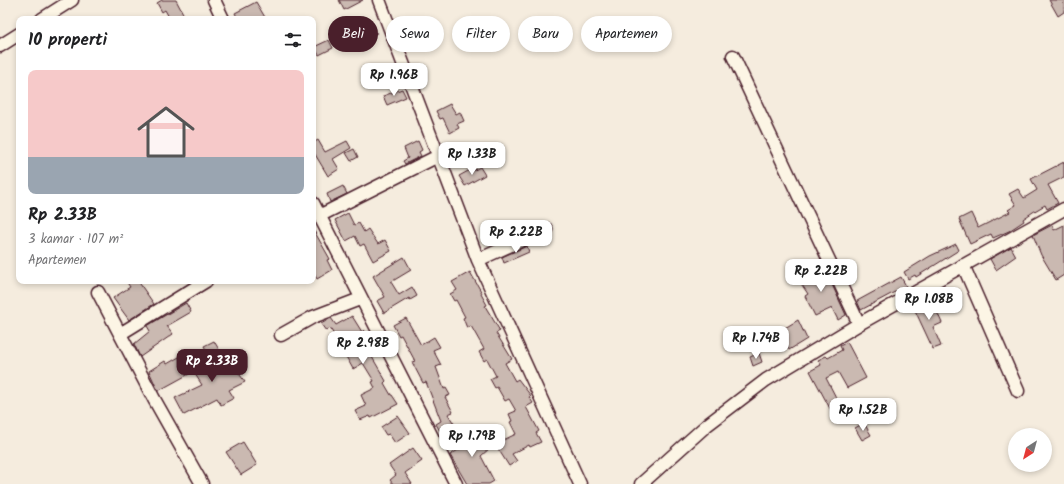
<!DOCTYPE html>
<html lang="id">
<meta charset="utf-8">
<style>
:root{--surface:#fff;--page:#f6f6f6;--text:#202124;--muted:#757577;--accent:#4a1f2b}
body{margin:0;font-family:Kalam,sans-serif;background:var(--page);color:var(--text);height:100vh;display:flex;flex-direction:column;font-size:15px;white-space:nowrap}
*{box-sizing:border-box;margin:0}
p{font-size:13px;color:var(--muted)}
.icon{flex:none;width:22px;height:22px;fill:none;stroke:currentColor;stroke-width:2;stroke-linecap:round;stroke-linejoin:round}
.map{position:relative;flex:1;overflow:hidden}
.side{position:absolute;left:16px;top:16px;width:300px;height:268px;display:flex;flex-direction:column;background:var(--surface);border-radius:8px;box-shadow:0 2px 6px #0003}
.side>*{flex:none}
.guide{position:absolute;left:328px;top:16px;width:380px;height:36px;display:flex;gap:8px}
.needle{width:26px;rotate:216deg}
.tools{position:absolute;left:1008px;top:428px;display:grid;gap:8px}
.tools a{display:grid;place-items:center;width:44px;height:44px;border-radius:50%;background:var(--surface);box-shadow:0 2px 6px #0003;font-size:20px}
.price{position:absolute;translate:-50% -34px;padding:0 9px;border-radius:8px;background:#fff;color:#222;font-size:13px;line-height:26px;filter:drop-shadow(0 1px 2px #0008)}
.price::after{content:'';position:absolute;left:50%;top:24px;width:12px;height:9px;margin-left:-6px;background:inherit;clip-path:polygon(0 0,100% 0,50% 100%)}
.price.current{background:var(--accent);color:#fff}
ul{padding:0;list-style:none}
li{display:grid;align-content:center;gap:8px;height:212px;padding:0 12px}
li span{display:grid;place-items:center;height:124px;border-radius:8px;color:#555}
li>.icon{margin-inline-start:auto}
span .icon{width:72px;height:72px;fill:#fffc;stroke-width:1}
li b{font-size:17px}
h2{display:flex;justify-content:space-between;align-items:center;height:48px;padding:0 12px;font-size:17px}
.pill{padding:0 14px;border-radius:18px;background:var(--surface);box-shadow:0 2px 6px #0003;font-size:14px;line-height:36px}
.pill.current{background:var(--accent);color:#fff}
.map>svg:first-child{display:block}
.building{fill:#cab9b1;stroke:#4a1f2b}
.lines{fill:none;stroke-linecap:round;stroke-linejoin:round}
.minor-casing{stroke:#4a1f2b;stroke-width:15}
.minor{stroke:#fcf5e5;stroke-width:12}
</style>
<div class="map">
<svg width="1064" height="484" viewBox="0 0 1064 484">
<rect width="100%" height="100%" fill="#f5ecde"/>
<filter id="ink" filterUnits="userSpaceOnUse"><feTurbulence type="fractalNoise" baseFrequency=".025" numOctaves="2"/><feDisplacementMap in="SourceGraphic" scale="8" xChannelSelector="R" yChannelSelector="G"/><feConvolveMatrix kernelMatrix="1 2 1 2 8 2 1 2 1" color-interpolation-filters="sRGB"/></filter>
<g filter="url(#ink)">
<path class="building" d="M 162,0 L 176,0 L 186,19 L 170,19 L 165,10 L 162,12 L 157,3 Z
M 339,0 L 363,0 L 344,10 Z
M 1049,0 L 1064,0 L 1064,12 L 1058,16 Z
M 256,2 L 266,19 L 238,19 L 235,13 Z
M 374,25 L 377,33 L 358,41 L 355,33 Z
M 329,40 L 333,48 L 319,55 L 314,47 Z
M 402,89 L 406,97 L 387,105 L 383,96 Z
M 450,104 L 456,114 L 460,112 L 464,121 L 457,124 L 459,128 L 450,133 L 443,118 L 440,119 L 436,111 Z
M 318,140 L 325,152 L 347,141 L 351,148 L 333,159 L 339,169 L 328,176 L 313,151 L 313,143 Z
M 418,141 L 422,150 L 419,152 L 421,156 L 405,164 L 403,161 L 408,158 L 404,148 Z
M 354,149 L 358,157 L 351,161 L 346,153 Z
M 1064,162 L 1064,177 L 1048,185 L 1058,203 L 1047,209 L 1045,205 L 1033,212 L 1023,219 L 1024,221 L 1009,231 L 993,238 L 991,234 L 970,244 L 959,219 L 971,213 L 978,228 L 1010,212 L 1008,210 L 1016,205 L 1009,194 L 1018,189 L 1024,198 L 1037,190 L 1031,179 Z
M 480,167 L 485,175 L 465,186 L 459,176 L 470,170 L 471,172 Z
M 343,186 L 347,194 L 330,202 L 327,194 Z
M 348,213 L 354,225 L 359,223 L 364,232 L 368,229 L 378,244 L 385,240 L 391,251 L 373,261 L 364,244 L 360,246 L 355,236 L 346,241 L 335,220 Z
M 1052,225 L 1054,230 L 1064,225 L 1064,275 L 1056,280 L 1041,255 L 1033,235 Z
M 516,226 L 519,233 L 495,244 L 492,237 Z
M 313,229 L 330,259 L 327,260 L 332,270 L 317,279 L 313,272 Z
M 956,244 L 959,250 L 916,277 L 915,275 L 908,279 L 904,272 L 930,256 Z
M 527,246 L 529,252 L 504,263 L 502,257 Z
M 1011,247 L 1016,256 L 996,270 L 990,259 Z
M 404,257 L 411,270 L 391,282 L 399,295 L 412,287 L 417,296 L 410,300 L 409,298 L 384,313 L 377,301 L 385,297 L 373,276 Z
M 823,265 L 846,315 L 838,320 L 832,308 L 815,316 L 805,296 L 808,294 L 798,279 Z
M 470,272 L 482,293 L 481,294 L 487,305 L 485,306 L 500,331 L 496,333 L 512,359 L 505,363 L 515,381 L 518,379 L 531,396 L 529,397 L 533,403 L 526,407 L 539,431 L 536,433 L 541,442 L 530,447 L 529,445 L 512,454 L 517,461 L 509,466 L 495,444 L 516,434 L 510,422 L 512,421 L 509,414 L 516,411 L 509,399 L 505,401 L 497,387 L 495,388 L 490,379 L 496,376 L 487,359 L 484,361 L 479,352 L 484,349 L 471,326 L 467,328 L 463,318 L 465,317 L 456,300 L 454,301 L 450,294 L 457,290 L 452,282 Z
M 901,277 L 906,286 L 861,310 L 857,301 Z
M 126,281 L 138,281 L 154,304 L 129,320 L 113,298 L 130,287 Z
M 932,301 L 942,323 L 933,327 L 941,346 L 933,349 L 913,306 L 921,302 L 923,306 Z
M 186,303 L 191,312 L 167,326 L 173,334 L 140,357 L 134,344 L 150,331 L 147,326 Z
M 352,316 L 362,332 L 364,330 L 378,354 L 372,357 L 386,381 L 384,383 L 391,395 L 392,395 L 398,404 L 371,418 L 370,416 L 360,420 L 355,411 L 366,406 L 361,395 L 375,388 L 372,382 L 374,381 L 363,363 L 353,369 L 330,328 L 326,331 L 321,324 L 331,318 L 336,325 Z
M 406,318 L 421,345 L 434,337 L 440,347 L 433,350 L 441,365 L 436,367 L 444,389 L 446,388 L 450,395 L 445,397 L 453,412 L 448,414 L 456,427 L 442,435 L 436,424 L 441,421 L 426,382 L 423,383 L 412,362 L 415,361 L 401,335 L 399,336 L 393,325 Z
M 798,320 L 807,339 L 789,350 L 780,331 Z
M 214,341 L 225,360 L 228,358 L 245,382 L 229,390 L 234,398 L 221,405 L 217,398 L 184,415 L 175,398 L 202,385 L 195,374 L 213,363 L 204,346 Z
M 847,342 L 866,378 L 847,388 L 838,372 L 826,378 L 843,411 L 834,416 L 810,371 L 821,365 L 818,360 L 826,356 L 828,358 L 842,350 L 840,346 Z
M 759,353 L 762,362 L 753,366 L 750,357 Z
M 179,357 L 189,374 L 158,391 L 149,371 L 165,361 L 167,364 Z
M 398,416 L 410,433 L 395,443 L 389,434 L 386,435 L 381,427 Z
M 864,423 L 871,435 L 862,440 L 855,428 Z
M 473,426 L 483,445 L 486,442 L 490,448 L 481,456 L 494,481 L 489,484 L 467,484 L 450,455 L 463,447 L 456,435 Z
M 243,442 L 257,465 L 241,475 L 226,452 Z
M 413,448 L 422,461 L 405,473 L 412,484 L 393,484 L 390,480 L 396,475 L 389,465 Z"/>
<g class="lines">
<g class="minor-casing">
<path id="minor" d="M 214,0 L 223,19
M 379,0 L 478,260 L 580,484
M 42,19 L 72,0
M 0,46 L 19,34
M 733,56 L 859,324
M 313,203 L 456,484
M 319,216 L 438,156
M 478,260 L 546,229
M 963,265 L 1018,391
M 98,292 L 154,399 L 202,484
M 120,334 L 206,281
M 281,335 L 313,317 L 360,299
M 641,484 L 707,425 L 766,380 L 859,324 L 1064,209"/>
</g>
<use href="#minor" class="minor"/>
</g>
</g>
</svg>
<div class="tools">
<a><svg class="needle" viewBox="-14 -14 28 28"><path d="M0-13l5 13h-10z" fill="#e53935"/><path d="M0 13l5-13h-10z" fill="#757577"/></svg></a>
</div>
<b class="price" style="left:394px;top:97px">Rp 1.96B</b>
<b class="price" style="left:472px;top:176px">Rp 1.33B</b>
<b class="price" style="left:516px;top:254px">Rp 2.22B</b>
<b class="price" style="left:821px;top:293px">Rp 2.22B</b>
<b class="price" style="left:929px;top:321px">Rp 1.08B</b>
<b class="price" style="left:756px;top:360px">Rp 1.74B</b>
<b class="price" style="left:363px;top:365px">Rp 2.98B</b>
<b class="price current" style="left:212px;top:383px">Rp 2.33B</b>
<b class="price" style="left:863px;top:432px">Rp 1.52B</b>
<b class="price" style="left:472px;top:458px">Rp 1.79B</b>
<div class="guide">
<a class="pill current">Beli</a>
<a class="pill">Sewa</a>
<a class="pill">Filter</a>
<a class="pill">Baru</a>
<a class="pill">Apartemen</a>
</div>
<section class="side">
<h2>10 properti<svg class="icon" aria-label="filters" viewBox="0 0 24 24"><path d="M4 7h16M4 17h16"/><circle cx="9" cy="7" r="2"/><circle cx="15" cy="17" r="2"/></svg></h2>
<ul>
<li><span style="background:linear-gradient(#f6c9c9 70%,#9aa5b1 0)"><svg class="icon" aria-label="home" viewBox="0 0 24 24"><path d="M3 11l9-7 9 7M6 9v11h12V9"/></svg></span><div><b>Rp 2.33B</b><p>3 kamar · 107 m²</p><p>Apartemen</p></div></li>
</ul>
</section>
</div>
